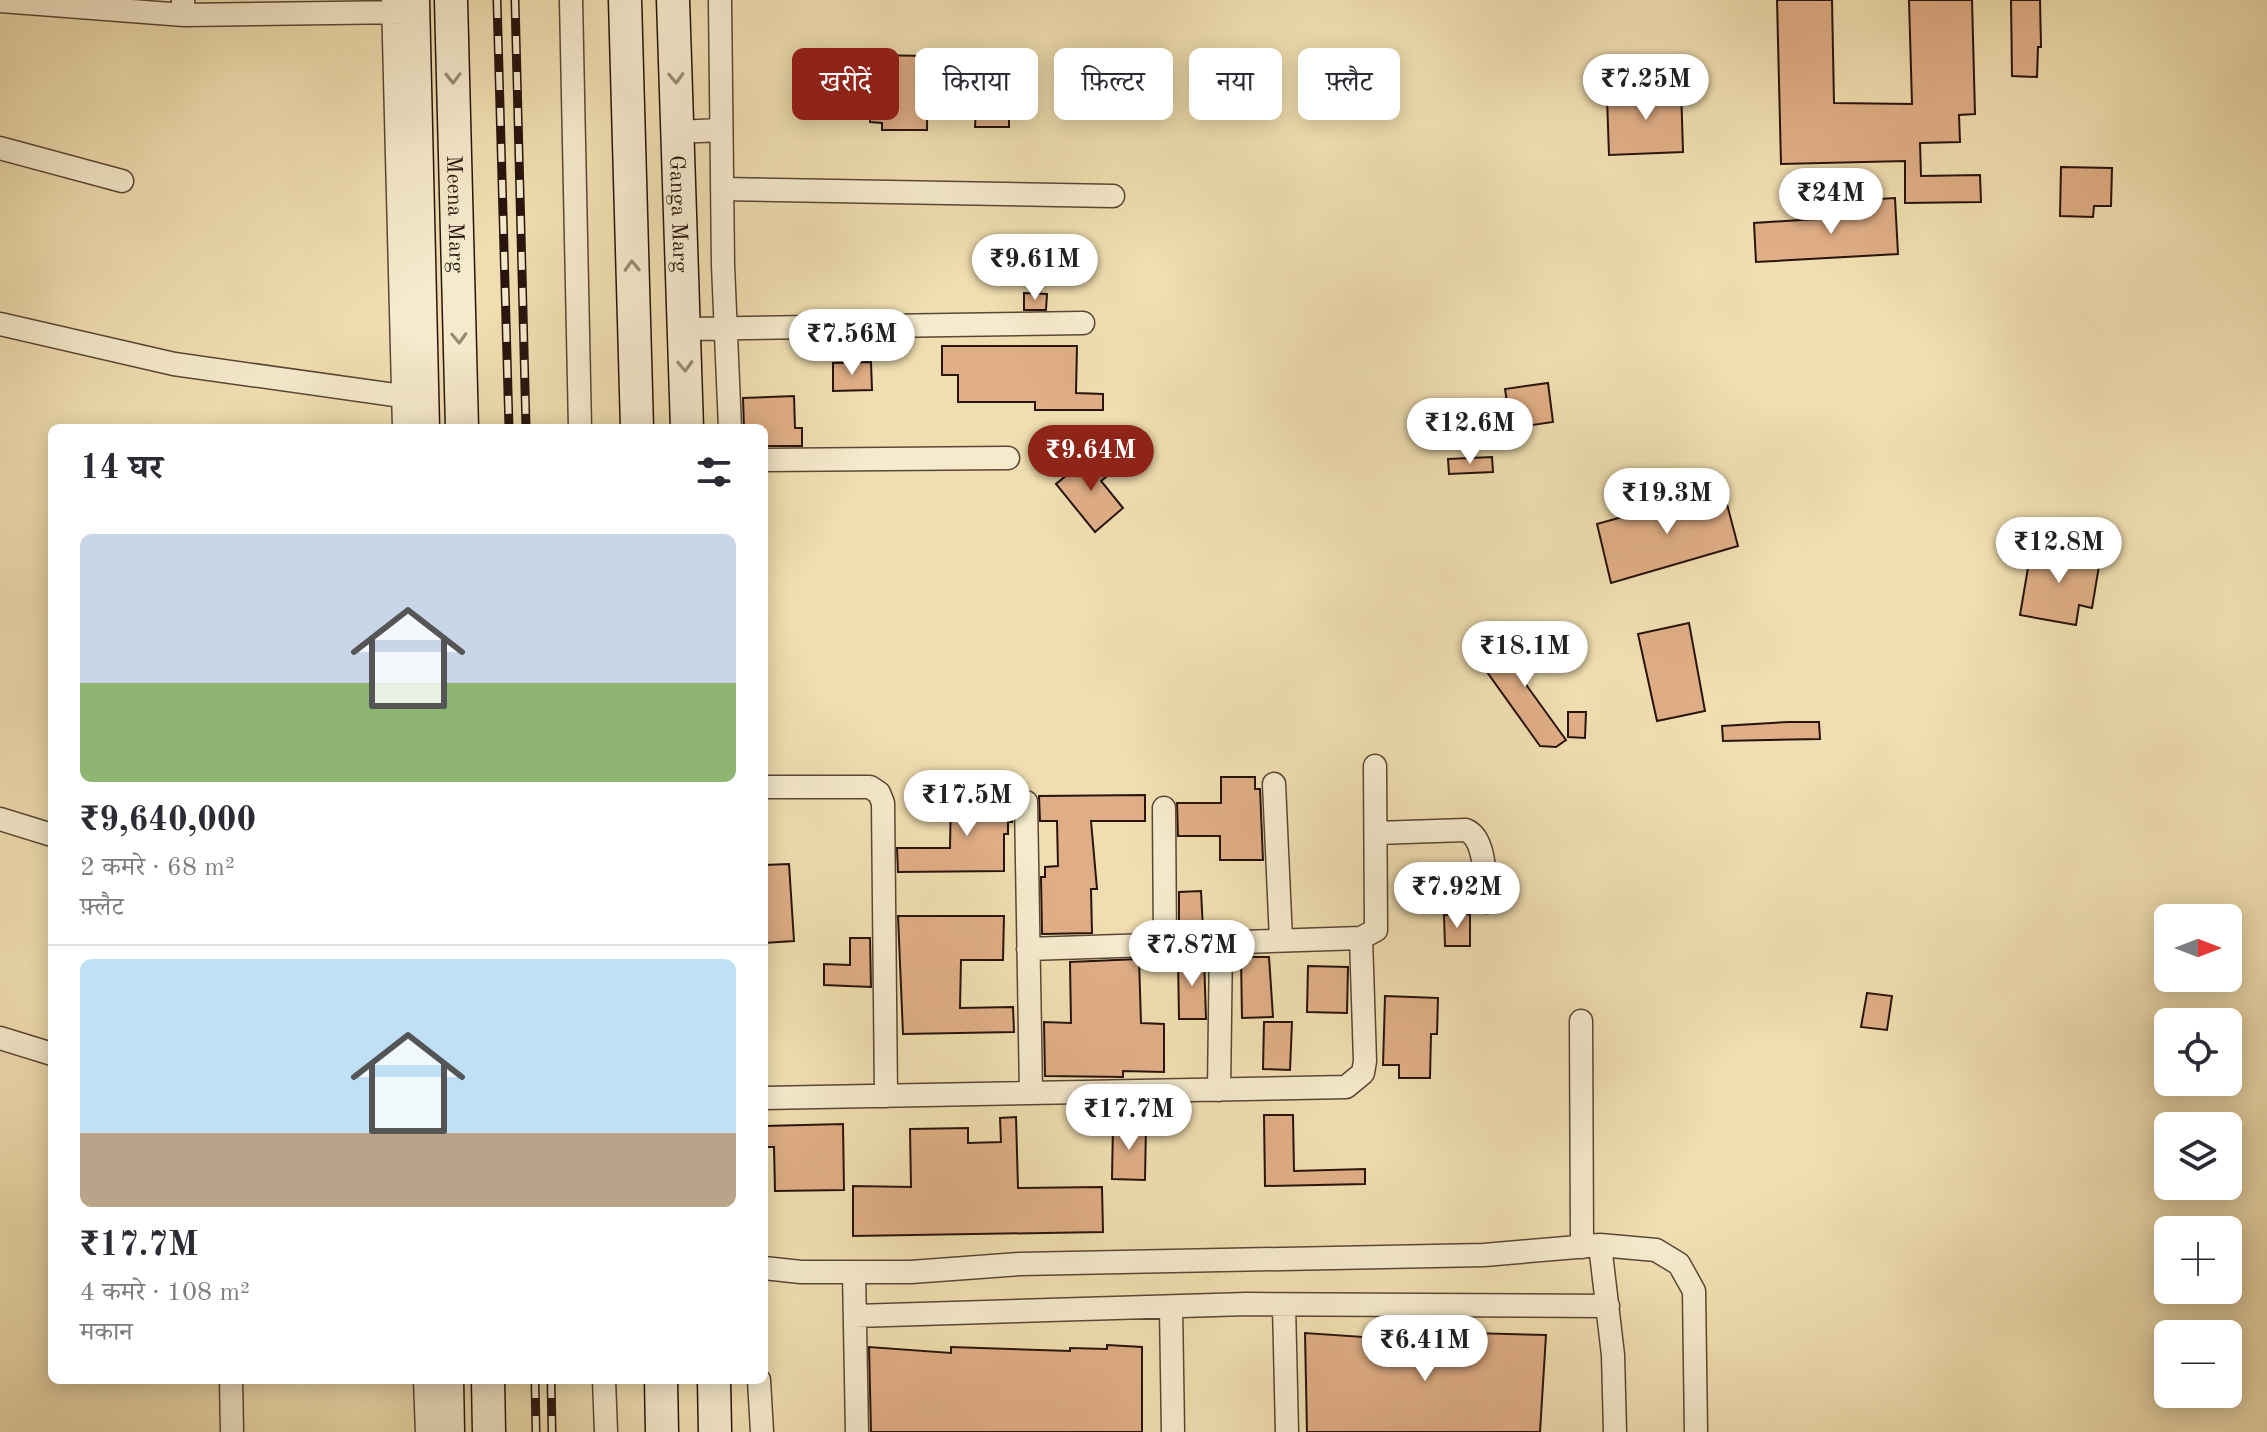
<!DOCTYPE html>
<html lang="hi">
<meta charset="utf-8">
<style>
:root{--surface:#fff;--page:#f2f2f3;--text:#2b2b33;--muted:#7c7c81;--line:#e1e1e2;--accent:#8f2418}
body{margin:0;font-family:"Old Standard TT","Noto Serif Devanagari",serif;background:var(--page);color:var(--text);height:100vh;display:flex;flex-direction:column;font-size:30px;white-space:nowrap}
*{box-sizing:border-box;margin:0}
p{font-size:26px;color:var(--muted)}
.icon{flex:none;width:44px;height:44px;fill:none;stroke:currentColor;stroke-width:2;stroke-linecap:round;stroke-linejoin:round}
.map{position:relative;flex:1;overflow:hidden}
.details{position:absolute;left:48px;top:424px;width:720px;height:960px;display:flex;flex-direction:column;background:var(--surface);border-radius:12px;box-shadow:0 4px 20px #0003}
.details>*{flex:none}
.top-card{position:absolute;left:792px;top:48px;width:760px;height:72px;display:flex;gap:16px}
.needle{width:52px;rotate:90deg}
.buttons{position:absolute;left:2154px;top:904px;display:grid;gap:16px}
.buttons a{display:grid;place-items:center;width:88px;height:88px;border-radius:12px;background:var(--surface);box-shadow:0 4px 20px #0003;font-size:40px}
.price{position:absolute;translate:-50% -68px;padding:0 18px;border-radius:28px;background:#fff;color:#222;font-size:26px;line-height:52px;filter:drop-shadow(0 2px 4px #0008)}
.price::after{content:'';position:absolute;left:50%;top:48px;width:24px;height:18px;margin-left:-12px;background:inherit;clip-path:polygon(0 0,100% 0,50% 100%)}
.price.on{background:var(--accent);color:#fff}
ul{padding:0;list-style:none}
li{display:grid;align-content:center;gap:16px;height:424px;padding:0 32px}
li+li{border-top:2px solid var(--line)}
li span{display:grid;place-items:center;height:248px;border-radius:12px;color:#555}
li>.icon{margin-inline-start:auto}
span .icon{width:144px;height:144px;fill:#fffc;stroke-width:1}
li b{font-size:34px}
h2{display:flex;justify-content:space-between;align-items:center;height:96px;padding:0 32px;font-size:34px}
.pill{padding:0 28px;border-radius:12px;background:var(--surface);box-shadow:0 4px 20px #0003;font-size:28px;line-height:72px}
.pill.on{background:var(--accent);color:#fff}
.map>svg:first-child{display:block}
.building{fill:#e0ae86;stroke:#28140d;stroke-width:2}
.lines{fill:none;stroke-linecap:round;stroke-linejoin:round}
.street-casing{stroke:#5a4636;stroke-width:25}
.secondary-casing{stroke:#28140d;stroke-width:35}
.street{stroke:#f5eacc;stroke-width:22}
.secondary{stroke:#f5eacc;stroke-width:32}
.rail-casing{stroke:#28140d;stroke-width:9}
.rail{stroke:#f5eacc;stroke-width:6;stroke-dasharray:18;stroke-linecap:butt}
.oneway{stroke:#998a76}
.labels{text-anchor:middle;stroke-width:7;stroke-linejoin:round;paint-order:stroke}
.street-label{font-size:22px;fill:#28140d;stroke:#f5eacc}
</style>
<div class="map">
<svg width="2267" height="1432" viewBox="0 0 2267 1432">
<rect width="100%" height="100%" fill="#f0deb0"/>
<filter id="stains"><feTurbulence type="fractalNoise" baseFrequency=".0025" numOctaves="4"/><feColorMatrix values="0 0 0 0 .2 0 0 0 0 .09 0 0 0 0 .02 0 0 0 .5 -.17"/></filter>
<radialGradient id="worn" r=".72"><stop offset=".6" stop-color="#630" stop-opacity="0"/><stop offset="1" stop-color="#630" stop-opacity=".3"/></radialGradient>
<path class="building" d="M 1777,0 L 1832,0 L 1834,103 L 1912,104 L 1909,0 L 1972,0 L 1975,114 L 1959,115 L 1960,142 L 1920,143 L 1921,176 L 1980,175 L 1981,202 L 1905,203 L 1905,161 L 1781,164 Z
M 2011,0 L 2040,0 L 2041,47 L 2038,47 L 2037,77 L 2012,76 Z
M 872,55 L 928,56 L 927,130 L 882,130 L 882,123 L 870,122 Z
M 1681,87 L 1683,152 L 1609,155 L 1607,98 L 1622,97 L 1622,89 Z
M 976,108 L 1009,109 L 1009,127 L 975,127 Z
M 2061,167 L 2112,168 L 2111,206 L 2094,206 L 2093,217 L 2060,216 Z
M 1895,198 L 1898,254 L 1756,262 L 1754,223 L 1863,216 L 1862,200 Z
M 1024,293 L 1047,294 L 1046,310 L 1024,310 Z
M 942,346 L 1077,346 L 1076,393 L 1103,394 L 1103,410 L 1035,410 L 1035,402 L 958,402 L 958,375 L 942,375 Z
M 871,362 L 872,390 L 833,391 L 833,363 Z
M 1548,383 L 1553,422 L 1511,428 L 1505,389 Z
M 794,396 L 795,428 L 802,428 L 802,446 L 764,446 L 764,428 L 744,428 L 743,398 Z
M 1094,453 L 1111,473 L 1101,481 L 1123,508 L 1095,532 L 1056,484 Z
M 1492,457 L 1493,472 L 1449,474 L 1448,459 Z
M 1723,489 L 1738,546 L 1611,583 L 1597,524 Z
M 2055,546 L 2085,551 L 2084,557 L 2100,560 L 2092,608 L 2079,605 L 2076,625 L 2020,615 L 2031,550 L 2054,554 Z
M 1689,623 L 1705,711 L 1657,721 L 1638,634 Z
M 1541,636 L 1550,661 L 1557,663 L 1519,675 L 1566,740 L 1556,747 L 1540,746 L 1477,658 L 1519,660 L 1514,645 Z
M 1568,712 L 1586,712 L 1585,738 L 1568,737 Z
M 1788,722 L 1819,722 L 1820,739 L 1723,741 L 1722,726 Z
M 1221,777 L 1255,777 L 1255,789 L 1260,789 L 1263,860 L 1220,860 L 1220,836 L 1178,836 L 1177,803 L 1221,803 Z
M 951,792 L 1013,796 L 1012,822 L 1008,822 L 1008,834 L 1004,834 L 1004,871 L 898,872 L 897,848 L 950,848 Z
M 1145,795 L 1145,821 L 1091,821 L 1097,889 L 1091,889 L 1092,933 L 1042,934 L 1041,877 L 1045,877 L 1045,867 L 1058,866 L 1057,821 L 1040,821 L 1039,796 Z
M 789,864 L 794,941 L 764,943 L 764,865 Z
M 1201,891 L 1203,929 L 1179,930 L 1179,892 Z
M 1470,914 L 1470,946 L 1445,946 L 1444,915 Z
M 898,916 L 1004,916 L 1003,960 L 961,960 L 960,1008 L 1013,1007 L 1014,1032 L 903,1034 Z
M 850,938 L 870,938 L 871,987 L 824,985 L 824,964 L 850,965 Z
M 1204,957 L 1206,1019 L 1179,1019 L 1178,958 Z
M 1241,957 L 1269,957 L 1273,1017 L 1242,1018 Z
M 1139,959 L 1141,1023 L 1164,1024 L 1164,1072 L 1123,1071 L 1123,1077 L 1045,1076 L 1044,1022 L 1071,1023 L 1070,962 Z
M 1308,966 L 1348,967 L 1347,1013 L 1307,1012 Z
M 1867,993 L 1892,996 L 1887,1030 L 1861,1027 Z
M 1385,996 L 1438,998 L 1437,1034 L 1431,1034 L 1430,1078 L 1399,1078 L 1399,1065 L 1383,1065 Z
M 1264,1022 L 1292,1022 L 1290,1070 L 1263,1069 Z
M 1264,1115 L 1293,1115 L 1294,1171 L 1365,1169 L 1365,1184 L 1265,1186 Z
M 1016,1117 L 1018,1188 L 1102,1187 L 1103,1232 L 853,1236 L 853,1186 L 911,1187 L 910,1129 L 968,1128 L 968,1143 L 1001,1142 L 1000,1118 Z
M 843,1124 L 844,1190 L 775,1191 L 774,1147 L 764,1147 L 764,1126 Z
M 1113,1125 L 1146,1125 L 1145,1180 L 1112,1179 Z
M 1434,1332 L 1546,1335 L 1540,1432 L 1307,1432 L 1305,1333 L 1392,1339 L 1392,1333 Z
M 1107,1345 L 1142,1347 L 1142,1432 L 871,1432 L 869,1347 L 951,1353 L 951,1347 L 1070,1351 L 1070,1348 L 1107,1349 Z"/>
<g class="lines">
<g class="street-casing">
<path id="street" d="M 393,0 L 404,428
M 571,0 L 580,428
M 720,0 L 723,265 L 730,428
M 0,1 L 184,15 L 183,1
M 184,15 L 407,12
M 677,132 L 721,130
M 0,148 L 122,181
M 722,189 L 1113,196
M 0,324 L 174,364 L 423,399
M 684,329 L 1083,323
M 764,460 L 1008,458
M 1274,784 L 1281,940
M 764,787 L 870,787 L 879,793 L 883,803 L 886,1096
M 1026,802 L 1031,1093
M 1164,808 L 1165,944
M 0,819 L 52,835
M 1376,833 L 1466,830 C 1487,839 1484,881 1487,902
M 1028,949 L 1361,938
M 1581,1021 L 1582,1247
M 0,1038 L 52,1054
M 1219,1090 L 1221,942
M 764,1098 L 1346,1087 L 1363,1073 L 1365,1061 L 1361,938 L 1376,930 L 1375,766
M 1600,1245 L 1613,1355 L 1615,1432
M 764,1268 L 801,1272 L 911,1272 L 1020,1264 L 1484,1255 L 1600,1245 L 1656,1250 L 1679,1264 L 1694,1291 L 1696,1432
M 854,1272 L 857,1432
M 1284,1305 L 1287,1432
M 1171,1307 L 1173,1432
M 855,1316 L 1247,1304 L 1608,1306
M 231,1380 L 232,1432
M 425,1380 L 427,1432
M 604,1380 L 606,1432
M 759,1380 L 762,1432"/>
</g>
<g class="secondary-casing">
<g id="secondary">
<path d="M 413,0 L 423,428"/>
<path id="s1" d="M 451,0 L 462,428"/>
<path d="M 625,0 L 637,428"/>
<path id="s2" d="M 673,0 L 687,428"/>
<path d="M 447,1380 L 448,1432"/>
<path d="M 488,1380 L 489,1432"/>
<path d="M 661,1380 L 662,1432"/>
<path d="M 714,1380 L 715,1432"/>
</g>
</g>
<use href="#street" class="street"/>
<use href="#secondary" class="secondary"/>
<g class="rail-casing">
<path id="rail" d="M 497,0 L 509,428
M 515,0 L 526,428
M 535,1380 L 536,1432
M 551,1380 L 552,1432"/>
</g>
<use href="#rail" class="rail"/>
</g>
<defs><path id="oneway-chevron" d="M-2-3.5L2.5 0L-2 3.5" fill="none" stroke-width="1.6" stroke-linecap="round" stroke-linejoin="round" transform="scale(2)"/></defs>
<g class="oneway">
<use href="#oneway-chevron" transform="translate(453 78) rotate(89)"/>
<use href="#oneway-chevron" transform="translate(676 78) rotate(88)"/>
<use href="#oneway-chevron" transform="translate(632 266) rotate(-92)"/>
<use href="#oneway-chevron" transform="translate(459 338) rotate(88)"/>
<use href="#oneway-chevron" transform="translate(685 366) rotate(88)"/>
</g>
<g class="labels">
<g class="street-label">
<text dy="8" stroke="none"><textPath href="#s1" startOffset="214">Meena Marg</textPath></text>
<text dy="8" stroke="none"><textPath href="#s2" startOffset="214">Ganga Marg</textPath></text>
</g>
</g>
<rect width="100%" height="100%" filter="url(#stains)"/>
<rect width="100%" height="100%" fill="url(#worn)"/>
</svg>
<div class="buttons">
<a><svg class="needle" viewBox="-14 -14 28 28"><path d="M0-13l5 13h-10z" fill="#e53935"/><path d="M0 13l5-13h-10z" fill="#7c7c81"/></svg></a>
<a><svg class="icon" aria-label="locate" viewBox="0 0 24 24"><circle cx="12" cy="12" r="6"/><path d="M12 2v4M12 18v4M2 12h4M18 12h4"/></svg></a>
<a><svg class="icon" aria-label="layers" viewBox="0 0 24 24"><path d="M12 4l9 5-9 5-9-5zM3 14l9 5 9-5"/></svg></a>
<a>+</a>
<a>−</a>
</div>
<b class="price" style="left:1646px;top:122px">₹7.25M</b>
<b class="price" style="left:1831px;top:236px">₹24M</b>
<b class="price" style="left:1035px;top:302px">₹9.61M</b>
<b class="price" style="left:852px;top:377px">₹7.56M</b>
<b class="price" style="left:1470px;top:466px">₹12.6M</b>
<b class="price on" style="left:1091px;top:493px">₹9.64M</b>
<b class="price" style="left:1667px;top:536px">₹19.3M</b>
<b class="price" style="left:2059px;top:585px">₹12.8M</b>
<b class="price" style="left:1525px;top:689px">₹18.1M</b>
<b class="price" style="left:967px;top:838px">₹17.5M</b>
<b class="price" style="left:1457px;top:930px">₹7.92M</b>
<b class="price" style="left:1192px;top:988px">₹7.87M</b>
<b class="price" style="left:1129px;top:1152px">₹17.7M</b>
<b class="price" style="left:1425px;top:1383px">₹6.41M</b>
<div class="top-card">
<a class="pill on">खरीदें</a>
<a class="pill">किराया</a>
<a class="pill">फ़िल्टर</a>
<a class="pill">नया</a>
<a class="pill">फ़्लैट</a>
</div>
<section class="details">
<h2>14 घर<svg class="icon" aria-label="filters" viewBox="0 0 24 24"><path d="M4 7h16M4 17h16"/><circle cx="9" cy="7" r="2"/><circle cx="15" cy="17" r="2"/></svg></h2>
<ul>
<li><span style="background:linear-gradient(#c9d6e8 60%,#8fb573 0)"><svg class="icon" aria-label="home" viewBox="0 0 24 24"><path d="M3 11l9-7 9 7M6 9v11h12V9"/></svg></span><div><b>₹9,640,000</b><p>2 कमरे · 68 m²</p><p>फ़्लैट</p></div></li>
<li><span style="background:linear-gradient(#bfe0f5 70%,#b9a48a 0)"><svg class="icon" aria-label="home" viewBox="0 0 24 24"><path d="M3 11l9-7 9 7M6 9v11h12V9"/></svg></span><div><b>₹17.7M</b><p>4 कमरे · 108 m²</p><p>मकान</p></div></li>
</ul>
</section>
</div>
